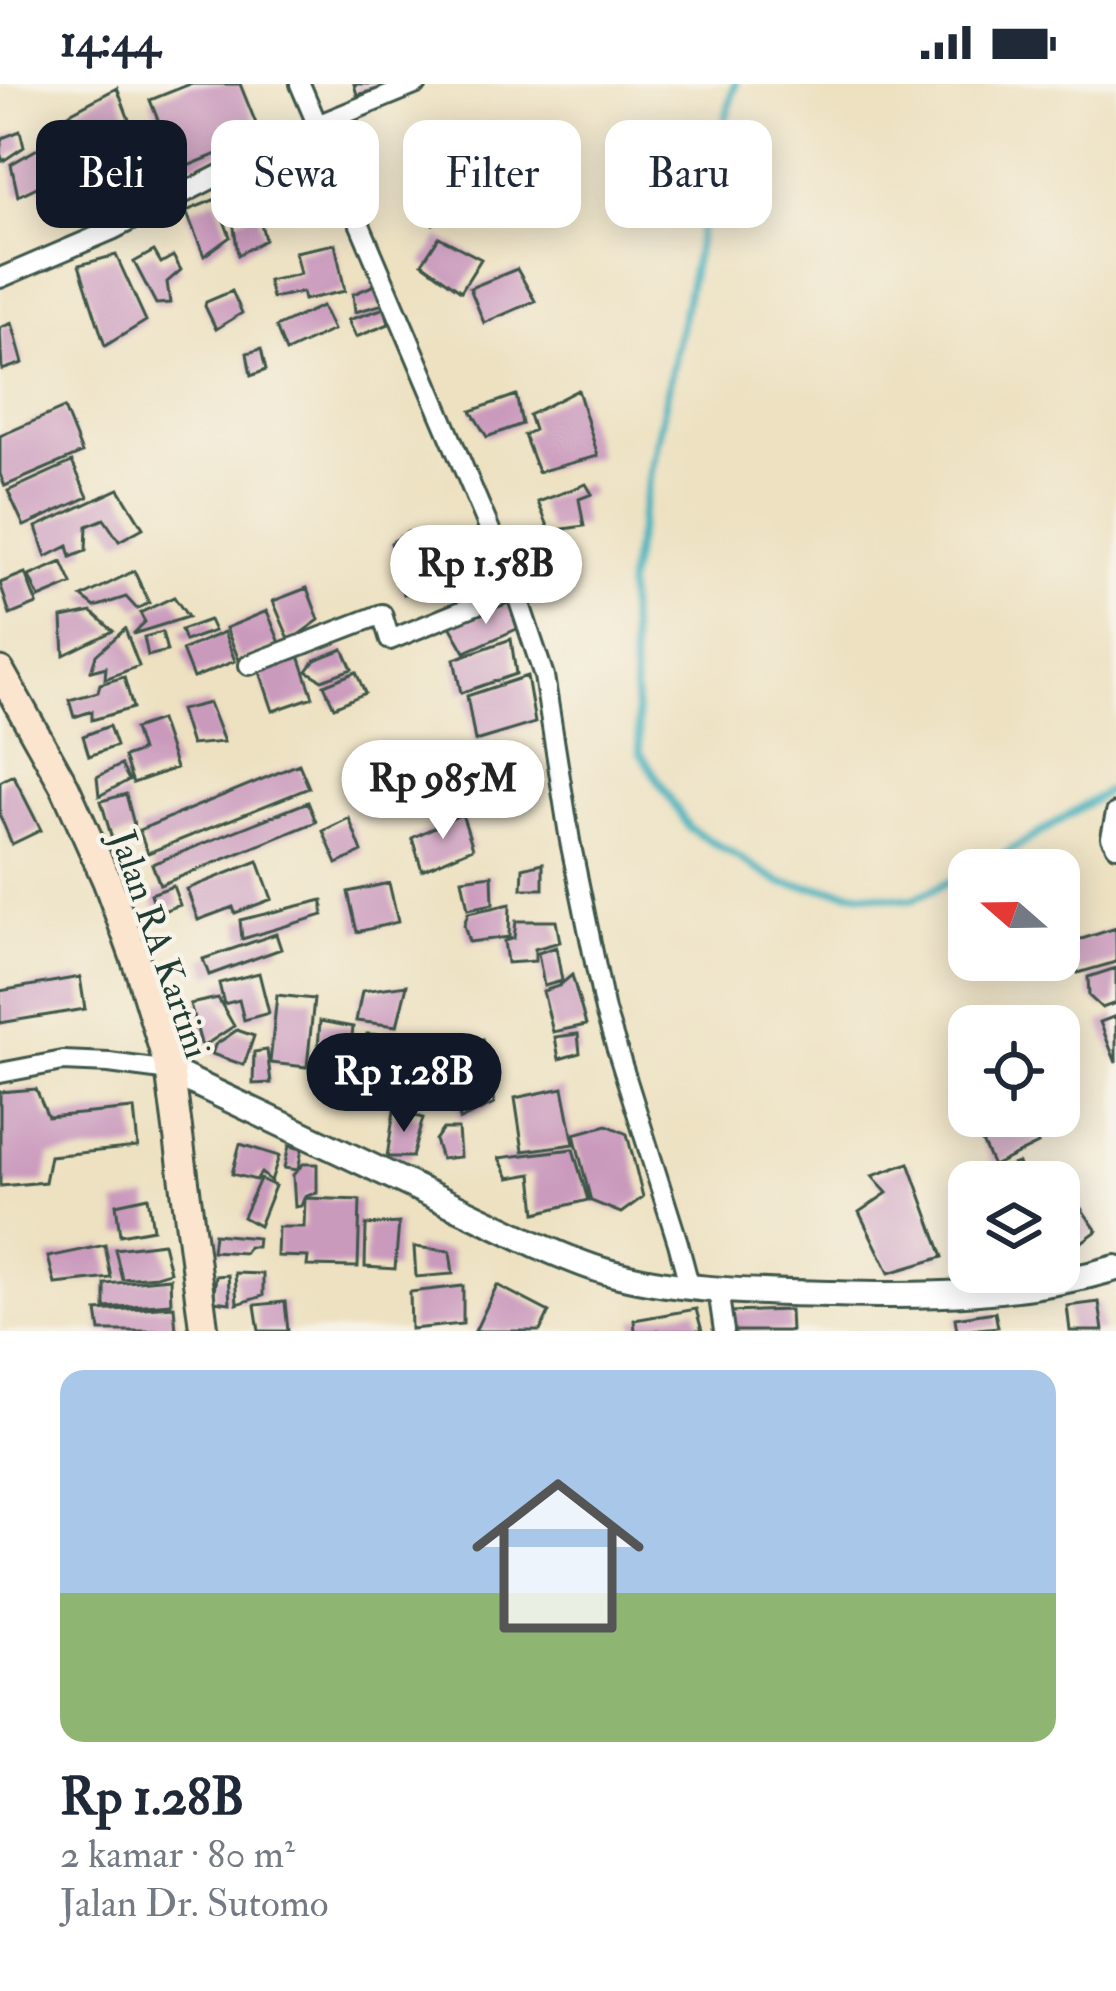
<!DOCTYPE html>
<html lang="id">
<meta charset="utf-8">
<style>
:root{--surface:#fff;--page:#f2f2f3;--text:#1f2937;--muted:#747a83;--accent:#111827}
body{margin:0;font-family:"IM FELL Double Pica",serif;background:var(--page);color:var(--text);height:100vh;display:flex;flex-direction:column;font-size:45px;white-space:nowrap}
*{box-sizing:border-box;margin:0}
p{font-size:39px;color:var(--muted)}
.icon{flex:none;width:66px;height:66px;fill:none;stroke:currentColor;stroke-width:2;stroke-linecap:round;stroke-linejoin:round}
.map{position:relative;height:1247px;overflow:hidden}
.drawer{display:flex;flex-direction:column;background:var(--surface);flex:1}
.drawer>*{flex:none}
.top-card{position:absolute;left:36px;top:36px;width:1044px;height:108px;display:flex;gap:24px}
.needle{width:78px;rotate:290deg}
.tools{position:absolute;left:948px;top:765px;display:grid;gap:24px}
.tools a{display:grid;place-items:center;width:132px;height:132px;border-radius:24px;background:var(--surface);box-shadow:0 6px 30px #0003;font-size:60px}
.price{position:absolute;translate:-50% -102px;padding:0 27px;border-radius:42px;background:#fff;color:#222;font-size:39px;line-height:78px;filter:drop-shadow(0 3px 6px #0008)}
.price::after{content:'';position:absolute;left:50%;top:72px;width:36px;height:27px;margin-left:-18px;background:inherit;clip-path:polygon(0 0,100% 0,50% 100%)}
.price.active{background:var(--accent);color:#fff}
ul{padding:0;list-style:none}
li{display:grid;align-content:center;gap:24px;height:636px;padding:0 60px}
li span{display:grid;place-items:center;height:372px;border-radius:24px;color:#555}
li>.icon{margin-inline-start:auto}
span .icon{width:216px;height:216px;fill:#fffc;stroke-width:1}
li b{font-size:51px}
.pill{padding:0 42px;border-radius:24px;background:var(--surface);box-shadow:0 6px 30px #0003;font-size:42px;line-height:108px}
.pill.active{background:var(--accent);color:#fff}
.status{display:flex;justify-content:space-between;align-items:center;height:84px;padding:0 60px;background:var(--surface);direction:ltr}
.status svg{height:33px;fill:currentColor}
.map>svg:first-child{display:block}
.lines{fill:none;stroke-linecap:round;stroke-linejoin:round}
.stream{stroke:#3eaeba;stroke-width:8}
.building{fill:#ca9abd}
.minor-casing{stroke:#3e5649;stroke-width:24}
.tertiary-casing{stroke:#3e5649;stroke-width:30}
.secondary-casing{stroke:#3e5649;stroke-width:33}
.minor{stroke:#fff;stroke-width:18}
.tertiary{stroke:#fff;stroke-width:24}
.secondary{stroke:#fce5cf;stroke-width:27}
.labels{text-anchor:middle;stroke-width:9;stroke-linejoin:round;paint-order:stroke}
.street-label{font-size:36px;fill:#1f3d34;stroke:#f7f3e8}
</style>
<div class="status"><b>14:44</b><svg viewBox="0 0 49 12"><path d="M0 12V9h3v3zM5 12V6h3v6zM10 12V3h3v9zM15 12V0h3v12zM26 1h20v11H26zM47 4h2v5h-2z"/></svg></div>
<div class="map">
<svg width="1116" height="1247" viewBox="0 0 1116 1247">
<rect width="100%" height="100%" fill="#f7f3e8"/>
<filter id="ink" filterUnits="userSpaceOnUse"><feTurbulence type="fractalNoise" baseFrequency=".00833" numOctaves="2"/><feDisplacementMap in="SourceGraphic" scale="24" xChannelSelector="R" yChannelSelector="G"/><feConvolveMatrix kernelMatrix="1 2 1 2 8 2 1 2 1" color-interpolation-filters="sRGB"/></filter>
<filter id="wash" filterUnits="userSpaceOnUse"><feTurbulence type="fractalNoise" baseFrequency=".004" numOctaves="4" result="noise"/><feDisplacementMap in="SourceGraphic" scale="48" xChannelSelector="R" yChannelSelector="G"/><feGaussianBlur stdDeviation="2.7" result="paint"/><feColorMatrix in="noise" values="0 0 0 0 0 0 0 0 0 0 0 0 0 0 0 0 0 1.4 0 .05"/><feComposite in="paint" operator="in"/></filter>
<g filter="url(#wash)">
<rect width="100%" height="100%" fill="#ede1c1"/>
<g class="lines">
<path class="stream" d="M 735,0 L 717,68 L 627,503 L 640,668 L 689,744 L 781,799 L 912,816 L 969,788
M 973,786 L 1002,772 L 1106,708 L 1116,704"/>
</g>
<g id="blocks">
<path class="building" d="M 190,0 L 240,0 L 261,52 L 178,86 L 150,16 Z
M 354,0 L 392,0 L 392,1 L 357,11 Z
M 117,4 L 140,65 L 95,90 L 70,29 Z
M 495,38 L 524,98 L 433,140 L 409,92 Z
M 20,47 L 24,63 L 3,77 L 0,69 L 2,54 Z
M 64,50 L 87,118 L 54,134 L 39,102 L 18,112 L 11,80 Z
M 216,115 L 230,153 L 204,172 L 186,127 Z
M 258,127 L 265,156 L 238,171 L 233,137 Z
M 439,153 L 481,175 L 461,207 L 422,179 Z
M 335,160 L 345,207 L 304,216 L 302,208 L 272,214 L 268,197 L 300,190 L 295,168 Z
M 154,167 L 161,179 L 173,172 L 181,186 L 167,198 L 170,219 L 156,220 L 134,178 Z
M 116,171 L 146,237 L 105,262 L 79,181 Z
M 517,185 L 535,217 L 484,239 L 470,204 Z
M 377,200 L 384,220 L 355,228 L 353,210 Z
M 232,207 L 242,229 L 216,245 L 205,222 L 206,218 Z
M 322,222 L 333,246 L 286,268 L 276,243 Z
M 385,224 L 389,240 L 356,253 L 348,236 Z
M 12,239 L 23,279 L 2,286 L 0,244 Z
M 261,265 L 266,286 L 251,292 L 247,269 Z
M 578,306 L 598,372 L 538,388 L 524,351 L 534,346 L 529,331 Z
M 516,311 L 522,340 L 487,353 L 471,327 Z
M 64,324 L 82,369 L 5,402 L 0,390 L 0,352 Z
M 72,378 L 88,413 L 24,442 L 8,407 Z
M 586,400 L 592,410 L 579,415 L 584,442 L 550,447 L 538,418 Z
M 119,405 L 143,444 L 119,457 L 104,435 L 87,442 L 86,467 L 71,473 L 68,462 L 46,473 L 36,443 Z
M 408,448 L 422,462 L 465,451 L 473,478 L 404,510 L 391,459 Z
M 62,478 L 72,500 L 39,514 L 29,492 Z
M 134,487 L 149,519 L 137,525 L 126,513 L 95,523 L 82,513 Z
M 25,489 L 37,520 L 10,531 L 0,499 Z
M 307,504 L 319,536 L 290,557 L 273,517 Z
M 174,513 L 188,533 L 133,550 L 145,538 L 140,529 Z
M 510,517 L 519,544 L 465,568 L 450,542 Z
M 267,527 L 280,559 L 239,576 L 226,544 Z
M 92,528 L 113,547 L 64,571 L 62,534 Z
M 209,536 L 214,547 L 185,557 L 181,546 Z
M 125,545 L 139,582 L 105,595 L 106,583 L 91,587 L 96,571 Z
M 162,548 L 167,567 L 148,572 L 144,553 Z
M 224,548 L 235,577 L 193,594 L 182,566 Z
M 511,555 L 516,590 L 461,609 L 454,575 Z
M 343,565 L 352,585 L 322,596 L 307,587 L 315,576 Z
M 299,572 L 313,613 L 273,627 L 259,585 Z
M 356,588 L 365,609 L 334,623 L 324,601 Z
M 527,592 L 535,639 L 475,657 L 467,612 Z
M 124,593 L 133,624 L 92,636 L 92,627 L 74,633 L 69,616 L 98,608 L 100,600 Z
M 209,619 L 224,658 L 191,661 L 180,626 Z
M 160,636 L 176,684 L 133,699 L 124,673 L 141,667 L 134,645 Z
M 109,642 L 116,662 L 89,672 L 83,652 Z
M 299,680 L 309,704 L 148,769 L 139,746 Z
M 121,681 L 129,696 L 99,712 L 97,693 Z
M 13,691 L 41,746 L 12,760 L 0,732 L 0,698 Z
M 126,710 L 136,748 L 112,755 L 101,717 Z
M 308,718 L 316,738 L 160,801 L 152,780 Z
M 462,730 L 473,764 L 422,786 L 412,754 Z
M 349,734 L 362,768 L 337,780 L 323,747 Z
M 258,777 L 272,815 L 235,829 L 233,823 L 198,836 L 187,805 Z
M 543,779 L 543,805 L 522,805 L 523,784 Z
M 492,791 L 493,820 L 468,825 L 462,795 Z
M 389,799 L 398,838 L 357,848 L 348,808 Z
M 173,802 L 180,821 L 157,829 L 151,810 Z
M 323,816 L 323,831 L 242,855 L 240,836 Z
M 510,820 L 509,853 L 469,858 L 464,841 L 468,829 Z
M 516,837 L 556,837 L 560,858 L 535,865 L 535,877 L 507,879 L 504,857 L 514,854 Z
M 1116,844 L 1116,878 L 1078,889 L 1069,859 Z
M 276,850 L 281,865 L 209,891 L 203,875 Z
M 556,863 L 562,897 L 544,902 L 538,869 Z
M 1116,884 L 1116,919 L 1102,924 L 1089,912 L 1088,893 Z
M 259,889 L 269,929 L 244,936 L 239,916 L 224,920 L 219,899 Z
M 572,891 L 586,941 L 553,948 L 543,907 L 559,902 Z
M 80,893 L 85,925 L 0,939 L 0,907 Z
M 407,901 L 397,942 L 356,937 L 362,907 Z
M 277,911 L 314,915 L 307,983 L 270,979 Z
M 218,914 L 234,942 L 202,963 L 190,920 Z
M 1116,932 L 1116,979 L 1100,938 Z
M 320,937 L 353,943 L 347,995 L 316,992 Z
M 237,946 L 254,952 L 244,981 L 212,970 L 215,961 Z
M 367,950 L 400,952 L 393,996 L 363,993 Z
M 578,950 L 580,969 L 559,975 L 555,953 Z
M 483,955 L 494,1020 L 460,1036 L 451,971 Z
M 445,956 L 442,1004 L 404,1005 L 407,959 Z
M 267,966 L 271,999 L 253,1000 L 254,968 Z
M 563,1004 L 574,1060 L 523,1067 L 515,1014 Z
M 36,1005 L 48,1033 L 134,1025 L 138,1063 L 50,1072 L 45,1098 L 0,1102 L 0,1008 Z
M 394,1027 L 423,1034 L 412,1073 L 387,1073 Z
M 1009,1032 L 1025,1032 L 1038,1060 L 993,1082 L 977,1047 Z
M 607,1041 L 627,1050 L 643,1113 L 621,1129 L 591,1117 L 574,1050 Z
M 443,1045 L 458,1045 L 460,1073 L 441,1075 L 435,1056 Z
M 240,1060 L 279,1072 L 271,1097 L 261,1089 L 256,1096 L 232,1090 Z
M 289,1062 L 302,1065 L 298,1086 L 284,1084 Z
M 573,1065 L 588,1116 L 536,1129 L 532,1090 L 509,1094 L 499,1074 Z
M 909,1079 L 943,1173 L 889,1189 L 859,1128 L 887,1109 L 872,1092 Z
M 1018,1079 L 1024,1098 L 995,1098 L 992,1088 Z
M 303,1080 L 317,1080 L 317,1109 L 305,1112 L 301,1122 L 295,1123 L 293,1091 Z
M 260,1095 L 275,1102 L 259,1142 L 243,1133 Z
M 148,1113 L 153,1145 L 120,1151 L 116,1120 Z
M 305,1114 L 360,1116 L 358,1183 L 307,1182 L 308,1173 L 277,1172 L 278,1143 L 304,1143 Z
M 1076,1117 L 1097,1147 L 1075,1163 L 1059,1141 L 1059,1129 Z
M 399,1139 L 395,1185 L 365,1183 L 366,1141 Z
M 214,1150 L 258,1154 L 257,1163 L 248,1163 L 245,1169 L 212,1167 Z
M 163,1159 L 170,1188 L 156,1192 L 122,1195 L 115,1165 Z
M 105,1161 L 111,1194 L 55,1200 L 48,1173 Z
M 414,1163 L 450,1167 L 453,1190 L 416,1193 Z
M 235,1189 L 263,1190 L 263,1212 L 237,1220 Z
M 228,1191 L 230,1219 L 213,1217 L 216,1192 Z
M 170,1194 L 171,1219 L 105,1224 L 105,1200 Z
M 497,1201 L 549,1228 L 540,1247 L 475,1247 Z
M 463,1202 L 463,1240 L 411,1245 L 410,1208 Z
M 285,1218 L 288,1247 L 259,1247 L 255,1221 Z
M 1099,1218 L 1103,1247 L 1070,1247 L 1067,1222 Z
M 174,1222 L 176,1247 L 100,1247 L 97,1227 Z
M 696,1225 L 702,1247 L 635,1247 L 634,1236 Z
M 790,1226 L 791,1247 L 734,1247 L 729,1228 Z
M 995,1228 L 998,1243 L 957,1247 L 955,1234 Z"/>
</g>
</g>
<g filter="url(#ink)">
<use href="#blocks" fill-opacity="0" stroke="#3e5649" stroke-width="3"/>
<g class="lines">
<g class="minor-casing">
<path id="minor" d="M 300,0 L 515,505 L 544,592 L 570,757 L 605,927 L 678,1159 L 690,1204
M 68,41 L 112,146
M 0,194 L 112,146 L 317,41 L 417,0
M 249,581 L 382,530 L 390,556 L 515,505
M 1116,729 L 1111,753 L 1116,762
M 0,989 L 63,977 L 109,979 L 170,987
M 718,1206 L 724,1247"/>
</g>
<g class="tertiary-casing">
<path id="tertiary" d="M 170,987 L 535,1160 C 558,1170 580,1180 604,1187 C 679,1208 756,1208 833,1210 C 929,1213 1023,1211 1116,1184"/>
</g>
<g class="secondary-casing">
<path id="secondary" d="M 0,587 L 65,703 L 107,797 L 140,888 L 170,987 L 204,1247"/>
</g>
<use href="#minor" class="minor"/>
<use href="#tertiary" class="tertiary"/>
<use href="#secondary" class="secondary"/>
</g>
</g>
<g class="labels">
<g class="street-label">
<text transform="translate(161 860) rotate(71)" y="13">Jalan RA Kartini</text>
</g>
</g>
</svg>
<div class="tools">
<a><svg class="needle" viewBox="-14 -14 28 28"><path d="M0-13l5 13h-10z" fill="#e53935"/><path d="M0 13l5-13h-10z" fill="#747a83"/></svg></a>
<a><svg class="icon" aria-label="locate" viewBox="0 0 24 24"><circle cx="12" cy="12" r="6"/><path d="M12 2v4M12 18v4M2 12h4M18 12h4"/></svg></a>
<a><svg class="icon" aria-label="layers" viewBox="0 0 24 24"><path d="M12 4l9 5-9 5-9-5zM3 14l9 5 9-5"/></svg></a>
</div>
<b class="price" style="left:486px;top:543px">Rp 1.58B</b>
<b class="price" style="left:443px;top:758px">Rp 985M</b>
<b class="price active" style="left:404px;top:1051px">Rp 1.28B</b>
<div class="top-card">
<a class="pill active">Beli</a>
<a class="pill">Sewa</a>
<a class="pill">Filter</a>
<a class="pill">Baru</a>
</div>
</div>
<section class="drawer">
<ul>
<li><span style="background:linear-gradient(#a9c7e8 60%,#8fb573 0)"><svg class="icon" aria-label="home" viewBox="0 0 24 24"><path d="M3 11l9-7 9 7M6 9v11h12V9"/></svg></span><div><b>Rp 1.28B</b><p>2 kamar · 80 m²</p><p>Jalan Dr. Sutomo</p></div></li>
</ul>
</section>
